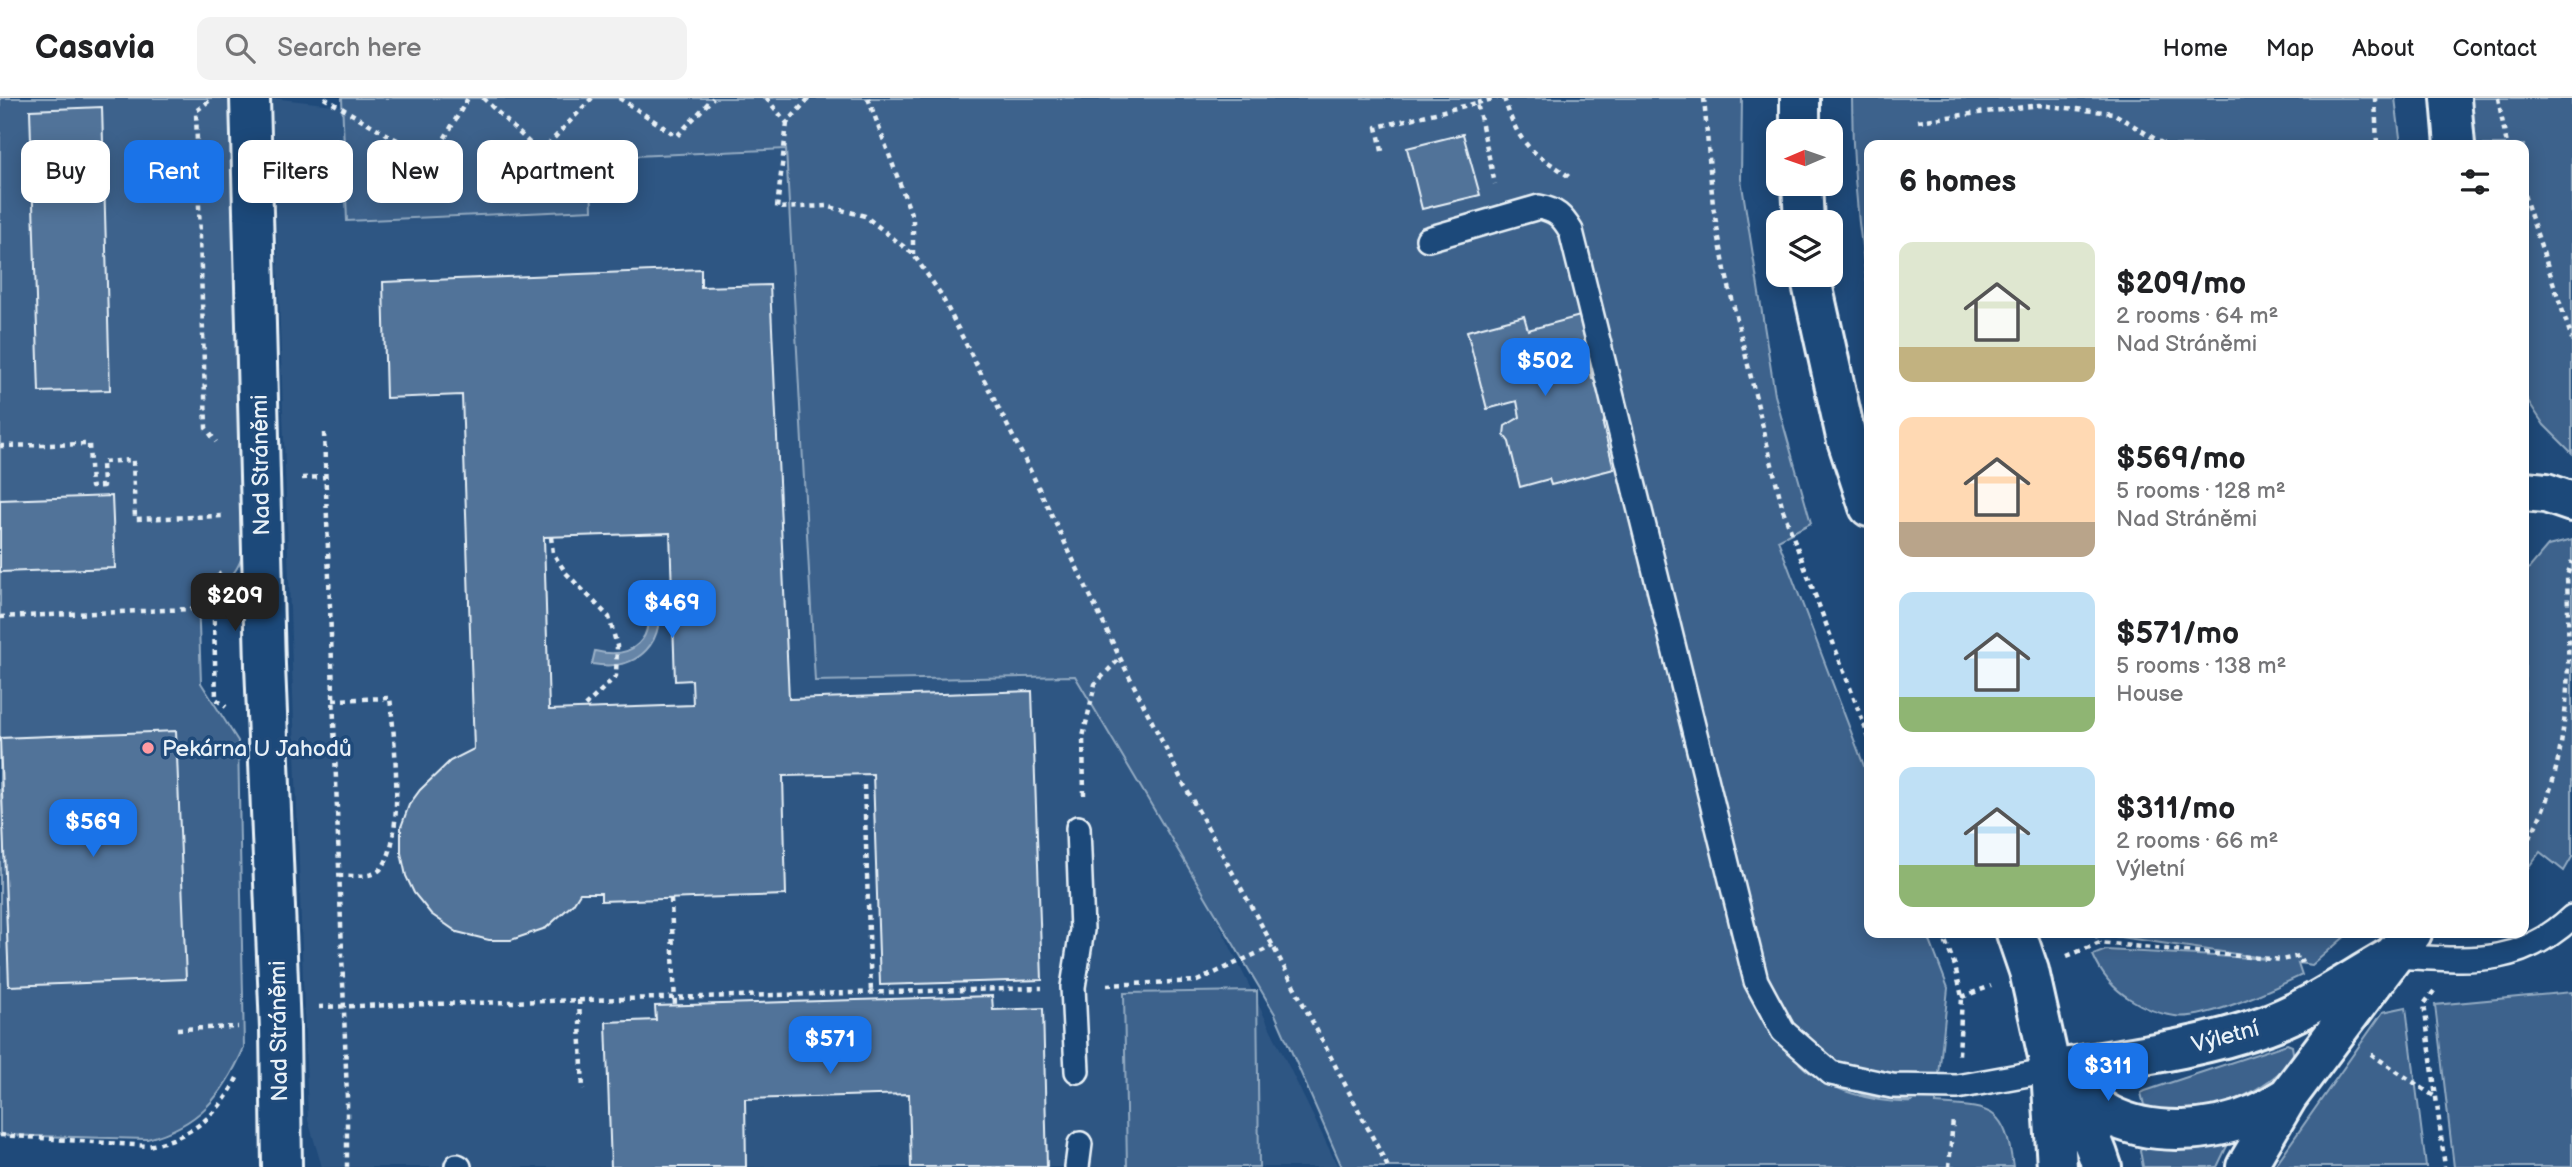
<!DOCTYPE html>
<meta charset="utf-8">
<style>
:root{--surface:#fff;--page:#f2f2f2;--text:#202124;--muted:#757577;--line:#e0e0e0;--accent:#1a73e8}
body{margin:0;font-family:"Balsamiq Sans",sans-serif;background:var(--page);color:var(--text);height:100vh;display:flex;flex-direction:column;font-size:26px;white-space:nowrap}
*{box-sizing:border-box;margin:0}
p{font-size:23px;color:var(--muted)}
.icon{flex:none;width:38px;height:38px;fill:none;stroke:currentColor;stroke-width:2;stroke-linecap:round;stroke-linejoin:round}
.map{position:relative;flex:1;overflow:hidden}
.drawer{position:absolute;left:1864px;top:42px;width:665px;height:798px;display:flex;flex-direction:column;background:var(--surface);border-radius:14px;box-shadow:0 4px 18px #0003}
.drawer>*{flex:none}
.guide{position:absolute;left:21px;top:42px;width:665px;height:63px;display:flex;gap:14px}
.needle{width:46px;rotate:268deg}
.fabs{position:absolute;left:1766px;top:21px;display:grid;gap:14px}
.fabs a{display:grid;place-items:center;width:77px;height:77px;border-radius:14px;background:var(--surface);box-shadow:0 4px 18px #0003;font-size:35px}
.price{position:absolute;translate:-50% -60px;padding:0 16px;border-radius:14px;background:var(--accent);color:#fff;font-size:23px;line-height:46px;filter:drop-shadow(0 2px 4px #0008)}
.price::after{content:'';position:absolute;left:50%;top:42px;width:21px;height:16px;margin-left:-10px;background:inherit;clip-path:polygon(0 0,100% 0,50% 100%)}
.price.selected{background:#222;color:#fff}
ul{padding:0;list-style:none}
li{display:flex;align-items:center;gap:21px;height:175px;padding:0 35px}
li span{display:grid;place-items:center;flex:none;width:196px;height:140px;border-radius:14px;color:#555}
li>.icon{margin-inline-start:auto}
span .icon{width:84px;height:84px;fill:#fffc;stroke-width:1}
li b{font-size:30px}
h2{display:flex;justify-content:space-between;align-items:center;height:84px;padding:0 35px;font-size:30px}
.chip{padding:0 24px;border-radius:14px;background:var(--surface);box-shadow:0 4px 18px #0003;font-size:24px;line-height:63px}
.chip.selected{background:var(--accent);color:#fff}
header{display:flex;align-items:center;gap:42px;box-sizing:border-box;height:98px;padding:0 35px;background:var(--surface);border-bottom:2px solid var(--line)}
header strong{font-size:33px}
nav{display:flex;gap:38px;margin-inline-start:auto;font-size:24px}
.search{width:490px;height:63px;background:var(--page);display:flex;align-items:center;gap:18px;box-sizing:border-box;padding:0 24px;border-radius:14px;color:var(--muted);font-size:26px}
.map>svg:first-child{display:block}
.built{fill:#2e5683}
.green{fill:#3c628c;stroke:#92aac2;stroke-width:2;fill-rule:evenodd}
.water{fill:#6685a7;stroke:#9ab0c7;stroke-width:2}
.building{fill:#517399;stroke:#e8f1f8;stroke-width:2;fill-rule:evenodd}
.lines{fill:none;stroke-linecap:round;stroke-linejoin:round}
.lane-casing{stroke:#e8f1f8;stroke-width:28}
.street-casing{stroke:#e8f1f8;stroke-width:44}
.secondary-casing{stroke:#e8f1f8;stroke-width:44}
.path{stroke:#e8f1f8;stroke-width:4.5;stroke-dasharray:5 5;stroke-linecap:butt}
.lane{stroke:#1f4a7a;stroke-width:23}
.street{stroke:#1f4a7a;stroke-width:38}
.secondary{stroke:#1f4a7a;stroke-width:38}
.path-bridge{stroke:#e8f1f8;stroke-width:4.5;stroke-dasharray:5 5;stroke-linecap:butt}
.poi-dot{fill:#ff9aa2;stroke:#1f4a7a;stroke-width:2.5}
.labels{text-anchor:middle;stroke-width:7;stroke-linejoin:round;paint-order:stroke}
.street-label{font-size:23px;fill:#e8f1f8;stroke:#1f4a7a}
.poi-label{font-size:23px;fill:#e8f1f8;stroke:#1f4a7a;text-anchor:start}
</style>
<header>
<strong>Casavia</strong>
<div class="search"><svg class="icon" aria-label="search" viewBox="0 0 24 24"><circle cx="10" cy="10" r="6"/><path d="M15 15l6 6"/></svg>Search here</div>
<nav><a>Home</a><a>Map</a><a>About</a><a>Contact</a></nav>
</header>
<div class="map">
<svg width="2572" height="1069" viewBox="0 0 2572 1069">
<rect width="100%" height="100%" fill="#1f4a7a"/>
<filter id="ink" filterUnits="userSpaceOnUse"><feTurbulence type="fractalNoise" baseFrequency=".0143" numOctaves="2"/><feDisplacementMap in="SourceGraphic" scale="14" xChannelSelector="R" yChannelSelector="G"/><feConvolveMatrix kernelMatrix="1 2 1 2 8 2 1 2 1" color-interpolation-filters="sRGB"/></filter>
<g filter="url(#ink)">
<path class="built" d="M 272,0 L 605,38 L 822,15 L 1338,1069 L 322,1069 L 308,1022 Z"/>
<path class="green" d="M 0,0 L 230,0 L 247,426 C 245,466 236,483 198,499 L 201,585 L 238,643 L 244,950 C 223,998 198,1028 147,1041 L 0,1037 Z
M 342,0 L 1742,0 L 1741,81 L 1775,297 L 1811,425 L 1778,442 L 1869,681 L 1869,835 L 1927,835 L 1948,890 L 1936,1006 C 1992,1010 2005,1008 2013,1069 L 1342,1069 L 1275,916 L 1075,578 L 815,583 L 786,51 L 590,60 L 592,112 L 347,123 ZM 1799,965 L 1826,980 L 1866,998 L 1913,1004 C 1875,1006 1826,992 1799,965 Z
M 1852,0 L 2395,0 L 2401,47 L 1869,47 L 1869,197 C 1858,131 1852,67 1852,0 Z
M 2470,0 L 2572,0 L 2572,355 L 2544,327 L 2524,297 L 2524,47 L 2476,47 Z
M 2572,442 L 2572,759 L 2564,773 L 2540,754 L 2524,775 L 2525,475 L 2548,448 Z
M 2106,835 L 2349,835 L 2312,867 L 2298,865 L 2302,877 C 2274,890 2205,923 2175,918 C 2158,916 2144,910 2130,901 C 2112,890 2101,876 2093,857 L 2106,852 L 2270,861 L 2107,837 Z
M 1257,893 L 1259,1069 L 1127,1069 L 1124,895 Z
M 2572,894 L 2572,1069 L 2454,1069 L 2435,907 Z
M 2406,909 L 2426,1069 L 2274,1069 L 2383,914 Z
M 2287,946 L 2292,948 L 2294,961 C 2256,1000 2198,1027 2144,1007 L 2141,995 L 2145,993 Z
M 2225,1043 L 2228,1046 L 2217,1069 L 2143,1069 L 2140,1052 L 2143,1048 Z"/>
<path class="water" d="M 657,497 C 667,544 640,574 592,566 L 595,553 C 633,562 657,541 644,503 Z"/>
<path class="building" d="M 102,9 L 110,292 L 39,294 L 30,12 Z
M 1463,36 L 1480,97 L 1422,111 L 1407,50 Z
M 701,171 L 701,189 L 770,187 L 789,601 L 1032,593 L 1042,882 L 880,887 L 873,676 L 783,678 L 786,797 L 601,803 L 601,795 L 580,795 L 573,806 L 546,830 L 511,842 L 489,842 L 457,834 L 431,816 L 414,795 L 406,778 L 401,755 L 401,729 L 409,707 L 420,692 L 450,663 L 474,651 L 462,297 L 386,300 L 383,184 ZM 670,435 L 675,583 L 692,582 L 693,607 L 549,612 L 544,439 Z
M 1524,218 L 1528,232 L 1580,218 L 1592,280 L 1601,289 L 1607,313 L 1603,327 L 1614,371 L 1551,387 L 1549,381 L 1520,389 L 1509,344 L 1504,337 L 1505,328 L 1520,319 L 1517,303 L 1487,311 L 1467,233 Z
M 112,398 L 115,470 L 0,474 L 0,402 Z
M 176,633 L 186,881 L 9,888 L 0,640 Z
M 992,898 L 993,912 L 1043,910 L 1047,1069 L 911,1069 L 909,996 L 745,1001 L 746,1069 L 611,1069 L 606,924 L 656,922 L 655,908 Z"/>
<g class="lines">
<g class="lane-casing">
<path id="lane" d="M 1428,141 L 1539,109 C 1556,112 1562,118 1571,133 L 1756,883 L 1783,933 L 1831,975 L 1892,988 L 1957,989 L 2051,972
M 2393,858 C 2464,861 2515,872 2572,819
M 1077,973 L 1073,889 L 1082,832 L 1078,730
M 457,1068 L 459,1069
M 1077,1069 L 1080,1046"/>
</g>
<g class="street-casing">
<path id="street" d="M 250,0 L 265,567 L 280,931 L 282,1069
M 2451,0 L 2455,47
M 2524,393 L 2546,395 L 2572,404
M 2051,972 C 2122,960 2197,952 2266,927 C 2310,911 2352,881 2393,858
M 2058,978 C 2074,992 2090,1006 2109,1017 C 2152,1039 2213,1035 2256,1016 C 2267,1012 2278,1004 2288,998
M 2246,1069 L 2288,998 L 2393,858 L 2412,835"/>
</g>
<g class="secondary-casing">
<path id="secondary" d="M 1800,33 L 1800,0
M 1802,86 L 1804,124
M 1810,177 L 1846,339 L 1869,409
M 2016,835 L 2029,873 L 2051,972 L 2057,1069
M 2052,974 C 2073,1004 2091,1033 2102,1069"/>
</g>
<path class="path" d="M 324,0 L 432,62 L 468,0
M 483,0 L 540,55 L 592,0
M 619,0 L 677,38 L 713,0
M 766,0 L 787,25 L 809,0
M 868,0 L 913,121 L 913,156
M 1504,0 C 1510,19 1517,39 1533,53 C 1544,63 1558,69 1569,79 L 1569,83
M 1704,0 L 1713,108 L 1725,172 L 1783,412 L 1869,640
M 2375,0 L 2377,47
M 2498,0 L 2507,47
M 209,3 L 196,13 L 206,330 L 216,344
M 1477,5 L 1497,0
M 1918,23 L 2039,7 L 2113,15 L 2165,47
M 787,25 L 777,110 L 826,108 L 865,118 L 913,156 L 940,195 L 1032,376 L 1120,560 L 1183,685 L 1273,848 L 1388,1069
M 1382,53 L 1377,29 L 1477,5 L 1495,86
M 2524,97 L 2572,241
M 324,335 L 347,1000 L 347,1069
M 0,348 L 89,346 L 91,389 L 103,388 L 102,364 L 133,362 L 135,421 L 222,418
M 302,380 L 325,379
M 551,439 L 553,455 L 566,475 L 609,519 L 617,548 L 616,578 L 582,611
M 221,475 L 213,484 L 216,601 L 226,609
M 0,519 L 214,510
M 333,602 L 390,600 C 394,632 407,755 377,774 C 367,780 350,777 339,778
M 864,687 L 871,895
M 1084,697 L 1083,639 L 1095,586 L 1120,560
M 2524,748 C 2572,675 2570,568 2567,478 L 2572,463
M 1942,835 L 1955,868 L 1962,899 L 1959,957
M 2096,835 L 2100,845
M 2067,858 L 2100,845 L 2281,862 L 2299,858 L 2302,865
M 1107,887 L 1197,883 L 1273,848
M 2434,893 L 2424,906 L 2445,1069
M 1962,899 L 1991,888
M 579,902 L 583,992
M 319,909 L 1042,890
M 177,931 L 238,929
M 2371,956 L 2437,1000
M 0,1037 L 148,1048 C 189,1040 219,1018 237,980
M 1949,1069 L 1953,1021"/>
<use href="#lane" class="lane"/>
<use href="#street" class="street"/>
<use href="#secondary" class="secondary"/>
<path class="path-bridge" d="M 671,801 L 675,908"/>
</g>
</g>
<circle class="poi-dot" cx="148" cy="650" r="7"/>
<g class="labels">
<g class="street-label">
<text transform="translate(260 367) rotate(-91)" y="8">Nad Stráněmi</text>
<text transform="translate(278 933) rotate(-91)" y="8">Nad Stráněmi</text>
<text transform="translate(2225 938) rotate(-15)" y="8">Výletní</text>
</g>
<g class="poi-label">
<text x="162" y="658">Pekárna U Jahodů</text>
</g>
</g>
</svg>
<div class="fabs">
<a><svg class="needle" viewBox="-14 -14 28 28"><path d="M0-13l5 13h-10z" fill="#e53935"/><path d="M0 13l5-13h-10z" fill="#757577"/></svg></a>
<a><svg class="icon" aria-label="layers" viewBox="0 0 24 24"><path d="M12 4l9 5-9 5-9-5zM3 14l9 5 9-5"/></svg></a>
</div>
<b class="price" style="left:1545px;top:300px">$502</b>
<b class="price selected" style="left:235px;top:535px">$209</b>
<b class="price" style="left:672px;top:542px">$469</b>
<b class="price" style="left:93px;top:761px">$569</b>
<b class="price" style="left:830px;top:978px">$571</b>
<b class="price" style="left:2108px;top:1005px">$311</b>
<div class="guide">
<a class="chip">Buy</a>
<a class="chip selected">Rent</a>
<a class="chip">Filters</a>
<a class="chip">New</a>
<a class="chip">Apartment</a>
</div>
<section class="drawer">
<h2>6 homes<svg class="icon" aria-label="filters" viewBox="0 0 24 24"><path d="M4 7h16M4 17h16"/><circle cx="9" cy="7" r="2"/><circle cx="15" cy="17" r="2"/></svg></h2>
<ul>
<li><span style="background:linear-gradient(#dfe7d0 75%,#c2b280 0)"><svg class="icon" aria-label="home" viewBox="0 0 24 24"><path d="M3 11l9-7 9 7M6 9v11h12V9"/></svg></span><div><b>$209/mo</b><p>2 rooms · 64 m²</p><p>Nad Stráněmi</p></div></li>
<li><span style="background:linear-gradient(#ffd9b3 75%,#b9a48a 0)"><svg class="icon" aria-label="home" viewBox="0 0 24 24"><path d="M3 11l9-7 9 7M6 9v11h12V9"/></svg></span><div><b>$569/mo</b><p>5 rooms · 128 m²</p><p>Nad Stráněmi</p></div></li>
<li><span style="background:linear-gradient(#bfe0f5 75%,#8fb573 0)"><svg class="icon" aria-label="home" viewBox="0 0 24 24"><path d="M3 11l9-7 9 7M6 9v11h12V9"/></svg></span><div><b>$571/mo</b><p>5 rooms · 138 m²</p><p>House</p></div></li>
<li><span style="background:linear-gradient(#bfe0f5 70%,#8fb573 0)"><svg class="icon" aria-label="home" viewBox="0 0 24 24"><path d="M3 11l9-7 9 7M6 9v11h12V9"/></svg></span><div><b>$311/mo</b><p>2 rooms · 66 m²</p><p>Výletní</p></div></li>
</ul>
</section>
</div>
